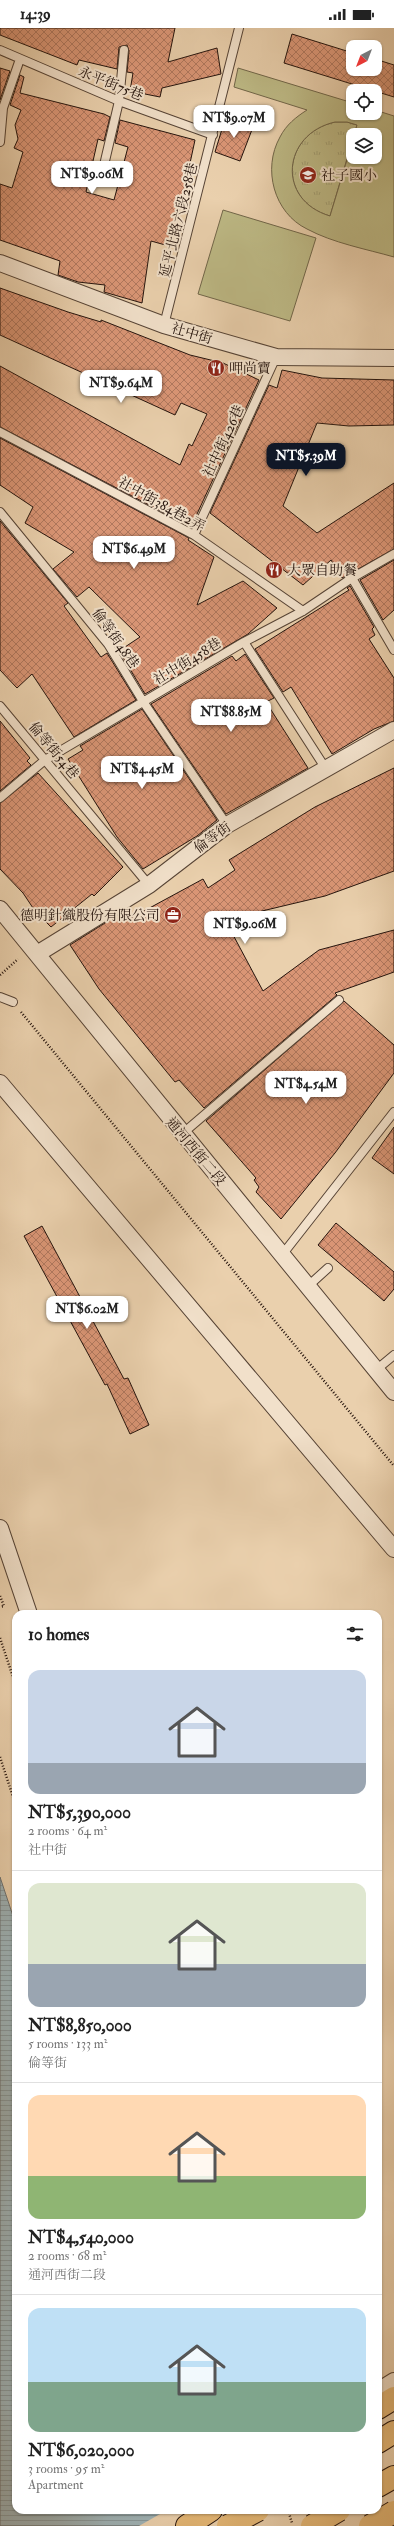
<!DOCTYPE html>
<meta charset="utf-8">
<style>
:root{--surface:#fff;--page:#f2f2f2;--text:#222;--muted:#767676;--line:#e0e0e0;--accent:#111827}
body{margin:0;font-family:"IM FELL Double Pica","Noto Serif TC",serif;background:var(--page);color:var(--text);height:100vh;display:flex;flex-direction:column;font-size:15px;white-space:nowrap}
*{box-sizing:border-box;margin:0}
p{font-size:13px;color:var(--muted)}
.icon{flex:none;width:22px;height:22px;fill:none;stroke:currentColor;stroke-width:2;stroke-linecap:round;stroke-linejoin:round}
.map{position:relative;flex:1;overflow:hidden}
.details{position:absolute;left:12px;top:1582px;width:370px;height:904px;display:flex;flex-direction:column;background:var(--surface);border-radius:12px;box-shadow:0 1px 3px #0004}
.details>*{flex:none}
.needle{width:26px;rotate:222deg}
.tools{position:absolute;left:346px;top:12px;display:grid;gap:8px}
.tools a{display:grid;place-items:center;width:36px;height:36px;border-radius:8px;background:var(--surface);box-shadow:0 1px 3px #0004;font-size:20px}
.price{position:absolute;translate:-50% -34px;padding:0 9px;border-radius:8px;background:#fff;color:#222;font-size:13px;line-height:26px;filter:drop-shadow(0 1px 2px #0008)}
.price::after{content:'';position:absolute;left:50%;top:24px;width:12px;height:9px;margin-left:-6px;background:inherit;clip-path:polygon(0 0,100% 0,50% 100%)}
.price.active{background:var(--accent);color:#fff}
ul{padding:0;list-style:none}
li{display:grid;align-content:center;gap:8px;height:212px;padding:0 16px}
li+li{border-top:1px solid var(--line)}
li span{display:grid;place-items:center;height:124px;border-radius:12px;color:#555}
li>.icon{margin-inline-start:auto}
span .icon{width:72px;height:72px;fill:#fffc;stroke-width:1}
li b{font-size:17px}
h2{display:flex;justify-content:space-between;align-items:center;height:48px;padding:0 16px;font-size:17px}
.status{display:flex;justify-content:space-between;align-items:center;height:28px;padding:0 20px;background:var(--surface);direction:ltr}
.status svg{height:11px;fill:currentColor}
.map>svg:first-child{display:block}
.grass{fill:url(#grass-tufts);stroke:#716649}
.pitch{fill:#bdb985;stroke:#716649;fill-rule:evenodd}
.water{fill:url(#water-rules);stroke:#6e7373}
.pier{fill:#ead0ad}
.building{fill:url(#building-cross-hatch);stroke:#25140d}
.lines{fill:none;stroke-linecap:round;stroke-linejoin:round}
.service-casing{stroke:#564335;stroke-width:10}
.minor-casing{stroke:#564335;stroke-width:18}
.trunk-casing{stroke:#25140d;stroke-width:24}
.path{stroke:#25140d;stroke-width:2.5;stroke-dasharray:1 2;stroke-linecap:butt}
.service{stroke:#f1e0ca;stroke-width:8}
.minor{stroke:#f1e0ca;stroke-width:16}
.trunk{stroke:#e5b876;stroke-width:22}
.trunk-bridge-casing{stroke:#25140d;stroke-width:24;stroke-linecap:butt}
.trunk-bridge{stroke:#e5b876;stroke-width:22}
.labels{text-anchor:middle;stroke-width:4;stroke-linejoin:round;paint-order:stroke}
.street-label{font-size:14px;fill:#25140d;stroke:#f1e0ca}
.poi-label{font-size:14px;fill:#25140d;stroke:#f1e0ca;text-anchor:start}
</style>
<div class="status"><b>14:39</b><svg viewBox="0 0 49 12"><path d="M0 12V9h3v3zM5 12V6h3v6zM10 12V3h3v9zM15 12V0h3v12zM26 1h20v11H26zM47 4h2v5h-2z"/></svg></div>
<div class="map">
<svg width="394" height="2498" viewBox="0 0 394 2498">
<defs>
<pattern id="grass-tufts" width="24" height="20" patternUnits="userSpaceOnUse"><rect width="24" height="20" fill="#bdb985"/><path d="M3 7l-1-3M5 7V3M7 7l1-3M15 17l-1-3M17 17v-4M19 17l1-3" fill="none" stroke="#a29e72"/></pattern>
<pattern id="water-rules" width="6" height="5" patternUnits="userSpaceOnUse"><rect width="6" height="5" fill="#9eb3b7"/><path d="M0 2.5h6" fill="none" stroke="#88999c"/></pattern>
<pattern id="building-cross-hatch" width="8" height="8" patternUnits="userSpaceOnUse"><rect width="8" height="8" fill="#d99575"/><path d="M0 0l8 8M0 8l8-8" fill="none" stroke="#b0785e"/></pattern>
</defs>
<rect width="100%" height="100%" fill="#ead0ad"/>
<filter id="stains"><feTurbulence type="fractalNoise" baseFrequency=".005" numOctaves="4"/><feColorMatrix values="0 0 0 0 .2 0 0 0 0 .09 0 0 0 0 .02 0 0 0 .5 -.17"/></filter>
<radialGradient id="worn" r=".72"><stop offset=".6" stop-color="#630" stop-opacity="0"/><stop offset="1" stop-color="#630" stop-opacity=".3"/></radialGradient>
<path class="grass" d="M 335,94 L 347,94 L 357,97 L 330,188 C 276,172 282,106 335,94 Z"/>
<path class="pitch" d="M 238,40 L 353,75 L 353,85 L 375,85 L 375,82 L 394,88 L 394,229 C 366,221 333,215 307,201 C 274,185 262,141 280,109 C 286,97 296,89 307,82 L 234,59 ZM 335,94 L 347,94 L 357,97 L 354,107 L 375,107 L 375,129 L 353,129 L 353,112 L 330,188 C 276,172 282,106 335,94 Z
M 223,182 L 316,210 L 290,293 L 198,266 Z"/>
<path class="water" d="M 0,1849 L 16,1897 L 16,2482 L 196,2482 L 198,2498 L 0,2498 Z"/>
<path class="pier" d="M 167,2482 L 198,2482 L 200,2498 L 139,2498 Z"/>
<path class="building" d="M 0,0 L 175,0 L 168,34 L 217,20 L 221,46 L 162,60 L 160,69 L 130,63 L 133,45 L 127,44 L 129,23 L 127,17 L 119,19 L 117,41 L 79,32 L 77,37 L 0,7 Z
M 292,6 L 353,25 L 353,41 L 375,41 L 375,31 L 394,37 L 394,69 L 284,35 Z
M 0,40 L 10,43 L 0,72 Z
M 20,47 L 24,49 L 20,65 L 104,86 L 110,89 L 104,113 L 98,111 L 86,164 L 114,172 L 128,119 L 115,115 L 120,92 L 195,112 L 187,149 L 189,149 L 169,218 L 151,213 L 142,275 L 104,264 L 105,257 L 78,254 L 58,247 L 60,233 L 0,212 L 0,156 L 12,160 L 23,124 L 14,120 L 18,111 L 15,97 L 21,82 L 10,77 Z
M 226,88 L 253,99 L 240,133 L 215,124 Z
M 0,260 L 68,284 L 101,294 L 101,292 L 190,327 L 223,335 L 259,352 L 191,499 L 0,399 L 0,338 L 180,437 L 189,416 L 192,418 L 207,386 L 181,375 L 175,387 L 0,307 Z
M 282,342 L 322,350 L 394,352 L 394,397 L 349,398 L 317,395 L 283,478 L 317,505 L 394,455 L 394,521 L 342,550 L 331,532 L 303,557 L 210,485 L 269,357 L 277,360 Z
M 0,410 L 189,510 L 188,512 L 214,529 L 197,577 L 243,553 L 277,580 L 248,606 L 145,666 L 119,623 L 140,609 L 89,559 L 77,569 L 53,541 L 74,524 L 25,495 L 33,479 L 0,457 Z
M 0,493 L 68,575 L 64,578 L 101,629 L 107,625 L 136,672 L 74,709 L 32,646 L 17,660 L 0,642 Z
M 394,532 L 394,582 L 383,592 L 360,552 Z
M 350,558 L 374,599 L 372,601 L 375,607 L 369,611 L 394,650 L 394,693 L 374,701 L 332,726 L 291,659 L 283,664 L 255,621 L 349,562 L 347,560 Z
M 245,626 L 274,670 L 266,674 L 308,740 L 226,786 L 151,676 L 232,628 L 236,633 Z
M 142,681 L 217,792 L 197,808 L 143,841 L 117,809 L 68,731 L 83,722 L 80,718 Z
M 0,693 L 30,730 L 27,733 L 31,737 L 0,763 Z
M 394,740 L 394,843 L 325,868 L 262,883 L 231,903 L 263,963 L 319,922 L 394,902 L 394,944 L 335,965 L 337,967 L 204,1080 L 179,1052 L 175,1054 L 99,961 L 70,917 L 124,883 L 131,890 L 203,851 L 208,860 L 235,842 L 229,832 L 315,779 Z
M 38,745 L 123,839 L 94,868 L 92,866 L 51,899 L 35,883 L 23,865 L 0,841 L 0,775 Z
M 344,973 L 394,1017 L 394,1045 L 335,1125 L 281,1191 L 256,1164 L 259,1159 L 254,1152 L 256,1150 L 206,1093 Z
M 394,1099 L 394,1146 L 372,1130 Z
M 336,1195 L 394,1244 L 394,1261 L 384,1273 L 318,1217 Z
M 42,1198 L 124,1351 L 128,1350 L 149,1397 L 130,1406 L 107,1356 L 105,1357 L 24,1208 Z"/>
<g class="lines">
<g class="service-casing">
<path id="service" d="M 0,22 L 119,73 L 213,107
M 0,114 L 3,80 L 20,31
M 101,150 L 119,73 L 124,22
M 164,297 L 239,0
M 0,404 L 194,507 L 303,583
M 0,484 L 108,616 L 144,675 L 227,797
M 194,507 L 276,329
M 352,550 L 394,622
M 244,614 L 326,741
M 0,678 L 149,857
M 0,770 L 45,732 L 244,614 L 303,583 L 352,550 L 394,526
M 0,969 L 13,974
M 182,1106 L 339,972
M 282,1227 L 394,1084
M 307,1259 L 328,1240
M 376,1342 L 394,1327"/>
</g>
<g class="minor-casing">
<path id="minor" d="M 0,235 L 164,297 L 276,329 L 394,330
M 0,881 L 394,1364
M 37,926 L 149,857 L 227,797 L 394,702
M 0,1055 L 394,1521
M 0,1500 L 29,1586
M 378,2363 L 394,2353"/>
</g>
<g class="trunk-casing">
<path id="trunk" d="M 378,2380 L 394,2370
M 378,2414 L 394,2404
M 378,2458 L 394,2449
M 187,2498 L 211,2482"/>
</g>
<path class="path" d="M 0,947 L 18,931
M 21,984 L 394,1438
M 0,1568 L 4,1578 L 0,1579
M 0,1610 L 16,1658
M 0,1729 L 16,1778
M 288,2482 L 292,2495"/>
<use href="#service" class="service"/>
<use href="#minor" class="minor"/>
<use href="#trunk" class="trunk"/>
<g class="trunk-bridge-casing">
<path id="trunk-bridge" d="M 228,2498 L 258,2482
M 312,2498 L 339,2482
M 370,2498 L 394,2484"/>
</g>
<use href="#trunk-bridge" class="trunk-bridge"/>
</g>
<defs>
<g id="school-disc" transform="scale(0.9)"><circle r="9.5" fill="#8f2418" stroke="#f1e0ca"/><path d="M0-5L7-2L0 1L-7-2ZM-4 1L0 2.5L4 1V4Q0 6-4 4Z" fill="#fff"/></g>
<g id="restaurant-disc" transform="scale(0.9)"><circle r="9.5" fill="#8f2418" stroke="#f1e0ca"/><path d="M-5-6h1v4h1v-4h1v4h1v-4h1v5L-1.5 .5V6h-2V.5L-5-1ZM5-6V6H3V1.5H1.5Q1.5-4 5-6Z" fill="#fff"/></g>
<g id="office-disc" transform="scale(0.9)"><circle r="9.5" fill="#8f2418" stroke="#f1e0ca"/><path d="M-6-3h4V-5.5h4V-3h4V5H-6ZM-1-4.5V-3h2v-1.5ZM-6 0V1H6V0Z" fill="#fff"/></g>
</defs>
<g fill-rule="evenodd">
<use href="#school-disc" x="308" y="147"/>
<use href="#restaurant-disc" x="216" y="340"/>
<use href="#restaurant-disc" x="274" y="542"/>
<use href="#office-disc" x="173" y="887"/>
</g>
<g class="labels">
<g class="street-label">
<text transform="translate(111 55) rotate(22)" y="5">永平街75巷</text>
<text transform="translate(178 192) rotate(-76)" y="5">延平北路六段258巷</text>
<text transform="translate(192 305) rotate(16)" y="5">社中街</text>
<text transform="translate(223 413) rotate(-65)" y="5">社中街426巷</text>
<text transform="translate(162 476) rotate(29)" y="5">社中街384巷2弄</text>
<text transform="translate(116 610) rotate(55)" y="5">倫等街48巷</text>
<text transform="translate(187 633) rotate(-31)" y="5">社中街458巷</text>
<text transform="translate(54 722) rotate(50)" y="5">倫等街54巷</text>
<text transform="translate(212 809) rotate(-36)" y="5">倫等街</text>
<text transform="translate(196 1123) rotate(50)" y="5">通河西街二段</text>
</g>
<g class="poi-label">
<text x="321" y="152">社子國小</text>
<text x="229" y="345">呷尚寶</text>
<text x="287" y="547">大眾自助餐</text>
<text x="160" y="892" text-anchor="end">德明針織股份有限公司</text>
</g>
</g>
<rect width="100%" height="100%" filter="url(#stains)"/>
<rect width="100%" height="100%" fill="url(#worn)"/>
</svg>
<div class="tools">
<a><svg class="needle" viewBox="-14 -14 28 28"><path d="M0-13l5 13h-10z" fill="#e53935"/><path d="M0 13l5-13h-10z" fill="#767676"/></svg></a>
<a><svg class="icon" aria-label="locate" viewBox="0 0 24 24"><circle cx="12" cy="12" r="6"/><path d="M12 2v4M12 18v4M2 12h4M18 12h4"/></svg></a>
<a><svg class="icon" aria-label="layers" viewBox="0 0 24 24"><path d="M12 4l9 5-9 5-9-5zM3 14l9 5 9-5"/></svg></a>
</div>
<b class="price" style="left:234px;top:111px">NT$9.07M</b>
<b class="price" style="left:92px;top:167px">NT$9.06M</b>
<b class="price" style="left:121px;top:376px">NT$9.64M</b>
<b class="price active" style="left:306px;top:449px">NT$5.39M</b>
<b class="price" style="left:134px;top:542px">NT$6.49M</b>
<b class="price" style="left:231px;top:705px">NT$8.85M</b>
<b class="price" style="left:142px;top:762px">NT$4.45M</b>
<b class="price" style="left:245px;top:917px">NT$9.06M</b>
<b class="price" style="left:306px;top:1077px">NT$4.54M</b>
<b class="price" style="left:87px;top:1302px">NT$6.02M</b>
<section class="details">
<h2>10 homes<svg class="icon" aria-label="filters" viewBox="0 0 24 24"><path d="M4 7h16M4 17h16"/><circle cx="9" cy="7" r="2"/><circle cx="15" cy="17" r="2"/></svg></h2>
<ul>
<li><span style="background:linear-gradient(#c9d6e8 75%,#9aa5b1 0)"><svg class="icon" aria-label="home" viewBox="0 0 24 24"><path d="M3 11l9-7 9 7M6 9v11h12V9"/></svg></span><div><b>NT$5,390,000</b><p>2 rooms · 64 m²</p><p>社中街</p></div></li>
<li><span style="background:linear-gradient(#dfe7d0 65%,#9aa5b1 0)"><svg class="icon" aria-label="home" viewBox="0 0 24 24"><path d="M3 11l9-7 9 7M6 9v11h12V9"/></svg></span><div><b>NT$8,850,000</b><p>5 rooms · 133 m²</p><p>倫等街</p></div></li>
<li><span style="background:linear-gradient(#ffd9b3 65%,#8fb573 0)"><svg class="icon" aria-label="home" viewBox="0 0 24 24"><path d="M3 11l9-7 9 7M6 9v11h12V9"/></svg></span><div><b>NT$4,540,000</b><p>2 rooms · 68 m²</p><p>通河西街二段</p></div></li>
<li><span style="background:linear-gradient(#bfe0f5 60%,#7fa58c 0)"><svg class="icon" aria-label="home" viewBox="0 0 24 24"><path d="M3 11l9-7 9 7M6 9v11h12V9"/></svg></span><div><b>NT$6,020,000</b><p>3 rooms · 95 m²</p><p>Apartment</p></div></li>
</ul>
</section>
</div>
